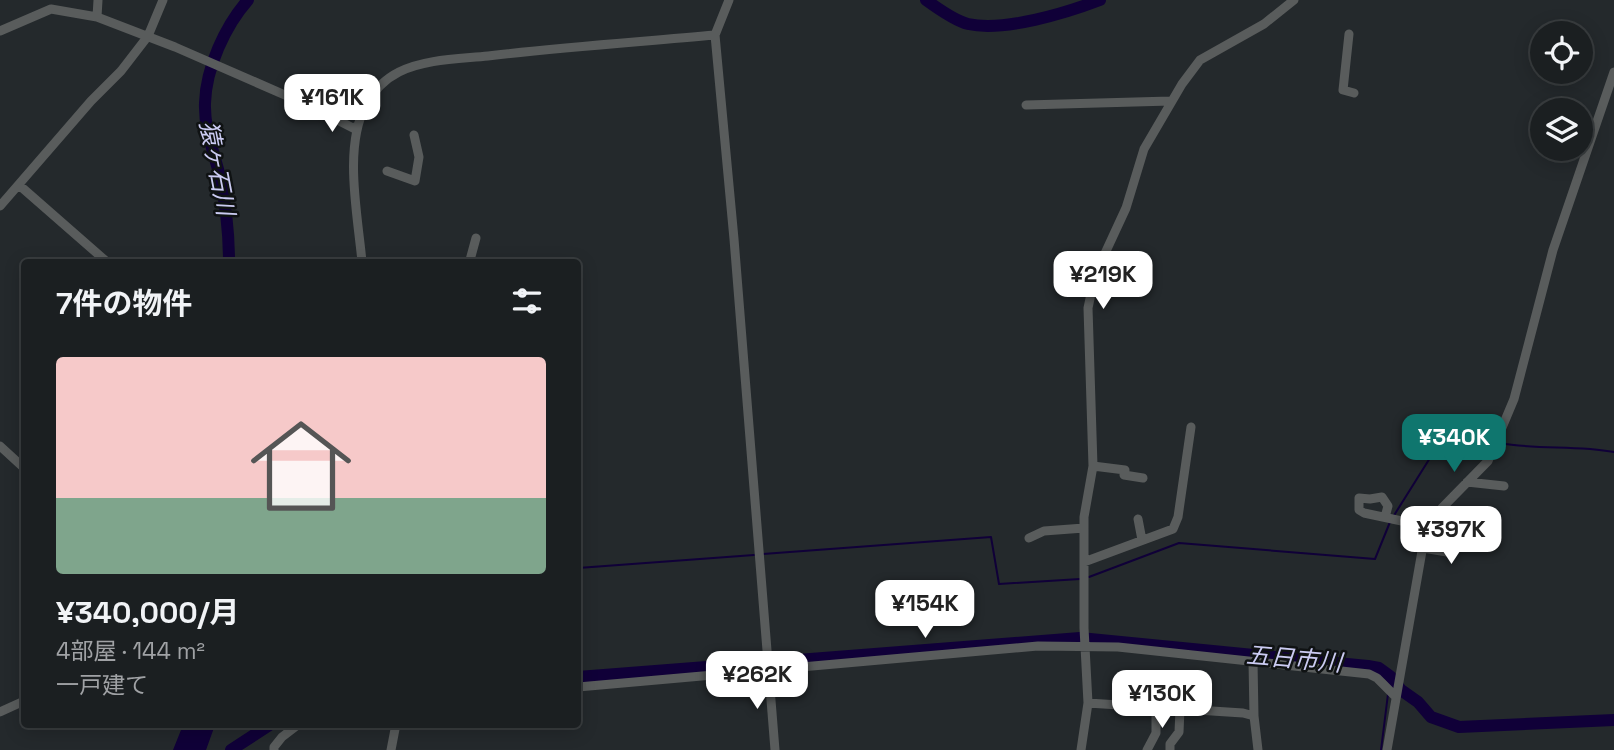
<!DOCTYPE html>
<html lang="ja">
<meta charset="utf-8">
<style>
:root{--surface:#1b1f21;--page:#24272a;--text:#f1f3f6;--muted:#a0a2a5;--line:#393d3f;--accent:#0f766e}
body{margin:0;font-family:"Space Grotesk","Noto Sans JP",sans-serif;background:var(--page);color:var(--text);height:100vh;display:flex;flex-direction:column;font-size:26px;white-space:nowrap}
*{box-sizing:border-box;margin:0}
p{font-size:23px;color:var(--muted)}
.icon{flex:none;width:38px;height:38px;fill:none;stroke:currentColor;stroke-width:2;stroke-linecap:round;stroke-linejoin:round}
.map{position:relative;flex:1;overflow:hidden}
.details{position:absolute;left:21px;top:259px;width:560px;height:469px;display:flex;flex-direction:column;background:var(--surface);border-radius:7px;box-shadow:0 4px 18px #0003,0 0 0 2px var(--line)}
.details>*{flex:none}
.fabs{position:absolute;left:1530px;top:21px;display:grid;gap:14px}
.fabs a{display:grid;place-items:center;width:63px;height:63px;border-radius:50%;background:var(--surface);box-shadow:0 4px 18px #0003,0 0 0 2px var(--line);font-size:35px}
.price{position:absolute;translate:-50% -60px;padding:0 16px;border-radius:14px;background:#fff;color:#222;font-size:23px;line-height:46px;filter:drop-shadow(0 2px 4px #0008)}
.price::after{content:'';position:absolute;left:50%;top:42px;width:21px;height:16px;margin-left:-10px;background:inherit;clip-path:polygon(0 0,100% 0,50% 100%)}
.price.selected{background:var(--accent);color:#fff}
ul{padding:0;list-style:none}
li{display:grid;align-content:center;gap:14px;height:371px;padding:0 35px}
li+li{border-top:2px solid var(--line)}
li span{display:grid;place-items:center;height:217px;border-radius:7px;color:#555}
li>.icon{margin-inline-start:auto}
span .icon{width:126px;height:126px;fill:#fffc;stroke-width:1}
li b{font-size:30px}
h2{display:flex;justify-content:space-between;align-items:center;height:84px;padding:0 35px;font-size:30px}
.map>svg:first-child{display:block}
.water{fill:#100038}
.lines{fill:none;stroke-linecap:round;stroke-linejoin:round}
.stream{stroke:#100038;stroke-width:2}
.river{stroke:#100038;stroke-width:12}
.minor{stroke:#595c5c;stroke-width:9}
.labels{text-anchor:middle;stroke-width:5;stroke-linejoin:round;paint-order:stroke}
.water-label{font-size:24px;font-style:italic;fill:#cbcbf2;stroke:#0f1213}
</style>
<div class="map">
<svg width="1614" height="750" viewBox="0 0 1614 750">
<rect width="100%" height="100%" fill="#24292c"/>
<path class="water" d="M 183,725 L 215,725 L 206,750 L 173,750 Z"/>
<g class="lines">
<path class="stream" d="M 1500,443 C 1538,450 1576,445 1614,452
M 1393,517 L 1440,442 L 1453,437 L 1491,442
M 763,554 L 991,537 L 999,584 L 1080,579
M 578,568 L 754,555
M 1089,577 L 1179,543 L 1375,559 L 1390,522
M 1389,685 L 1390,676
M 1381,750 L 1388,694"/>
<path class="river" d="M 926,0 C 937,8 955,21 968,24 C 1004,32 1066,13 1100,0
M 229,262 C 229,233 226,206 220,177 C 214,152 204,129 205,103 C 206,68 225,26 248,0
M 578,677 L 1080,638 L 1368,666 L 1379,668 L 1390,676 L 1401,690 L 1418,702 L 1431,717 L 1459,727 L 1614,720
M 231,750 L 271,724"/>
<path class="minor" d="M 729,0 L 715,35 L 734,239 L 775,750
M 97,17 L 98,0
M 0,31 L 51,9 L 97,17 L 175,47 L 310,106 L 353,128 L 357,126
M 1349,34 L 1343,90 L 1354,93
M 1026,105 L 1171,101
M 387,171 L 415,181 L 419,157 L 414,135
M 19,185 L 107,262
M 0,206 L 91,101 L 121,71 L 148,36 L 163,0
M 470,260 L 476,238
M 362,262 C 358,216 343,147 366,105 C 373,92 385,79 399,72 C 425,59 459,59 488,56 C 563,47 639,42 715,35
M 0,446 L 24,468
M 1093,466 L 1125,470 L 1124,475 L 1143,478
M 1467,482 L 1504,486
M 1385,517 L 1388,506 L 1382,497 L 1370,499 L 1359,498 L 1359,510 L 1364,513 L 1430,527
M 1138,519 L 1142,540
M 1029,538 L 1044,531 L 1084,528
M 1423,548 L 1447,552 L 1451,538
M 1084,562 L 1173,529 L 1178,517 L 1191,427
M 1253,662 L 1254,716
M 578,687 L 1038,646 L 1118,647 L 1369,674 L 1377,678 L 1396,697
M 1088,703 L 1243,713 L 1254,716 L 1258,750
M 0,712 L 24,701
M 274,750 L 274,747 L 282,737 L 299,724
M 391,750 L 396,724
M 1081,750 L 1088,703 L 1084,628 L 1084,517 L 1093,466 L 1088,308 L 1095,275 L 1126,208 L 1144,149 L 1182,84 L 1200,60 L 1264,24 L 1294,0
M 1147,750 L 1156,733 L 1156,707
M 1170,750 L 1170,744 L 1179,732 L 1180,709
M 1387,750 L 1425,534 L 1442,508 L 1488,461 L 1514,399 L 1553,250 L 1614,72"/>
</g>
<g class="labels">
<g class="water-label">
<text transform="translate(217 168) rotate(79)" y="8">猿ヶ石川</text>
<text transform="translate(1294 659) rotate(5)" y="8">五日市川</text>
</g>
</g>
</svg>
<div class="fabs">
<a><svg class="icon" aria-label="locate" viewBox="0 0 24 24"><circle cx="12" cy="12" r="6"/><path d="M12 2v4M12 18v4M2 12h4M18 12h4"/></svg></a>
<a><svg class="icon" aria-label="layers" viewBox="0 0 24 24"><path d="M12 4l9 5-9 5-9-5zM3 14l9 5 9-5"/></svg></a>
</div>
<b class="price" style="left:332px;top:134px">¥161K</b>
<b class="price" style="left:1103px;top:311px">¥219K</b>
<b class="price selected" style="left:1454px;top:474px">¥340K</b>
<b class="price" style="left:1451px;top:566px">¥397K</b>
<b class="price" style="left:925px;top:640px">¥154K</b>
<b class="price" style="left:757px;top:711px">¥262K</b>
<b class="price" style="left:1162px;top:730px">¥130K</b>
<section class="details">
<h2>7件の物件<svg class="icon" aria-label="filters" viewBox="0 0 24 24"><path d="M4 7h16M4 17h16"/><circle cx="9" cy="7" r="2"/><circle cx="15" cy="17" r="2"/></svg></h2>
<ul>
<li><span style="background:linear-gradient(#f6c9c9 65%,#7fa58c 0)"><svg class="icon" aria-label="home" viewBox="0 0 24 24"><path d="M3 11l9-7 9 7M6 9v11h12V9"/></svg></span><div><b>¥340,000/月</b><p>4部屋 · 144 m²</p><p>一戸建て</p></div></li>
</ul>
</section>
</div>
